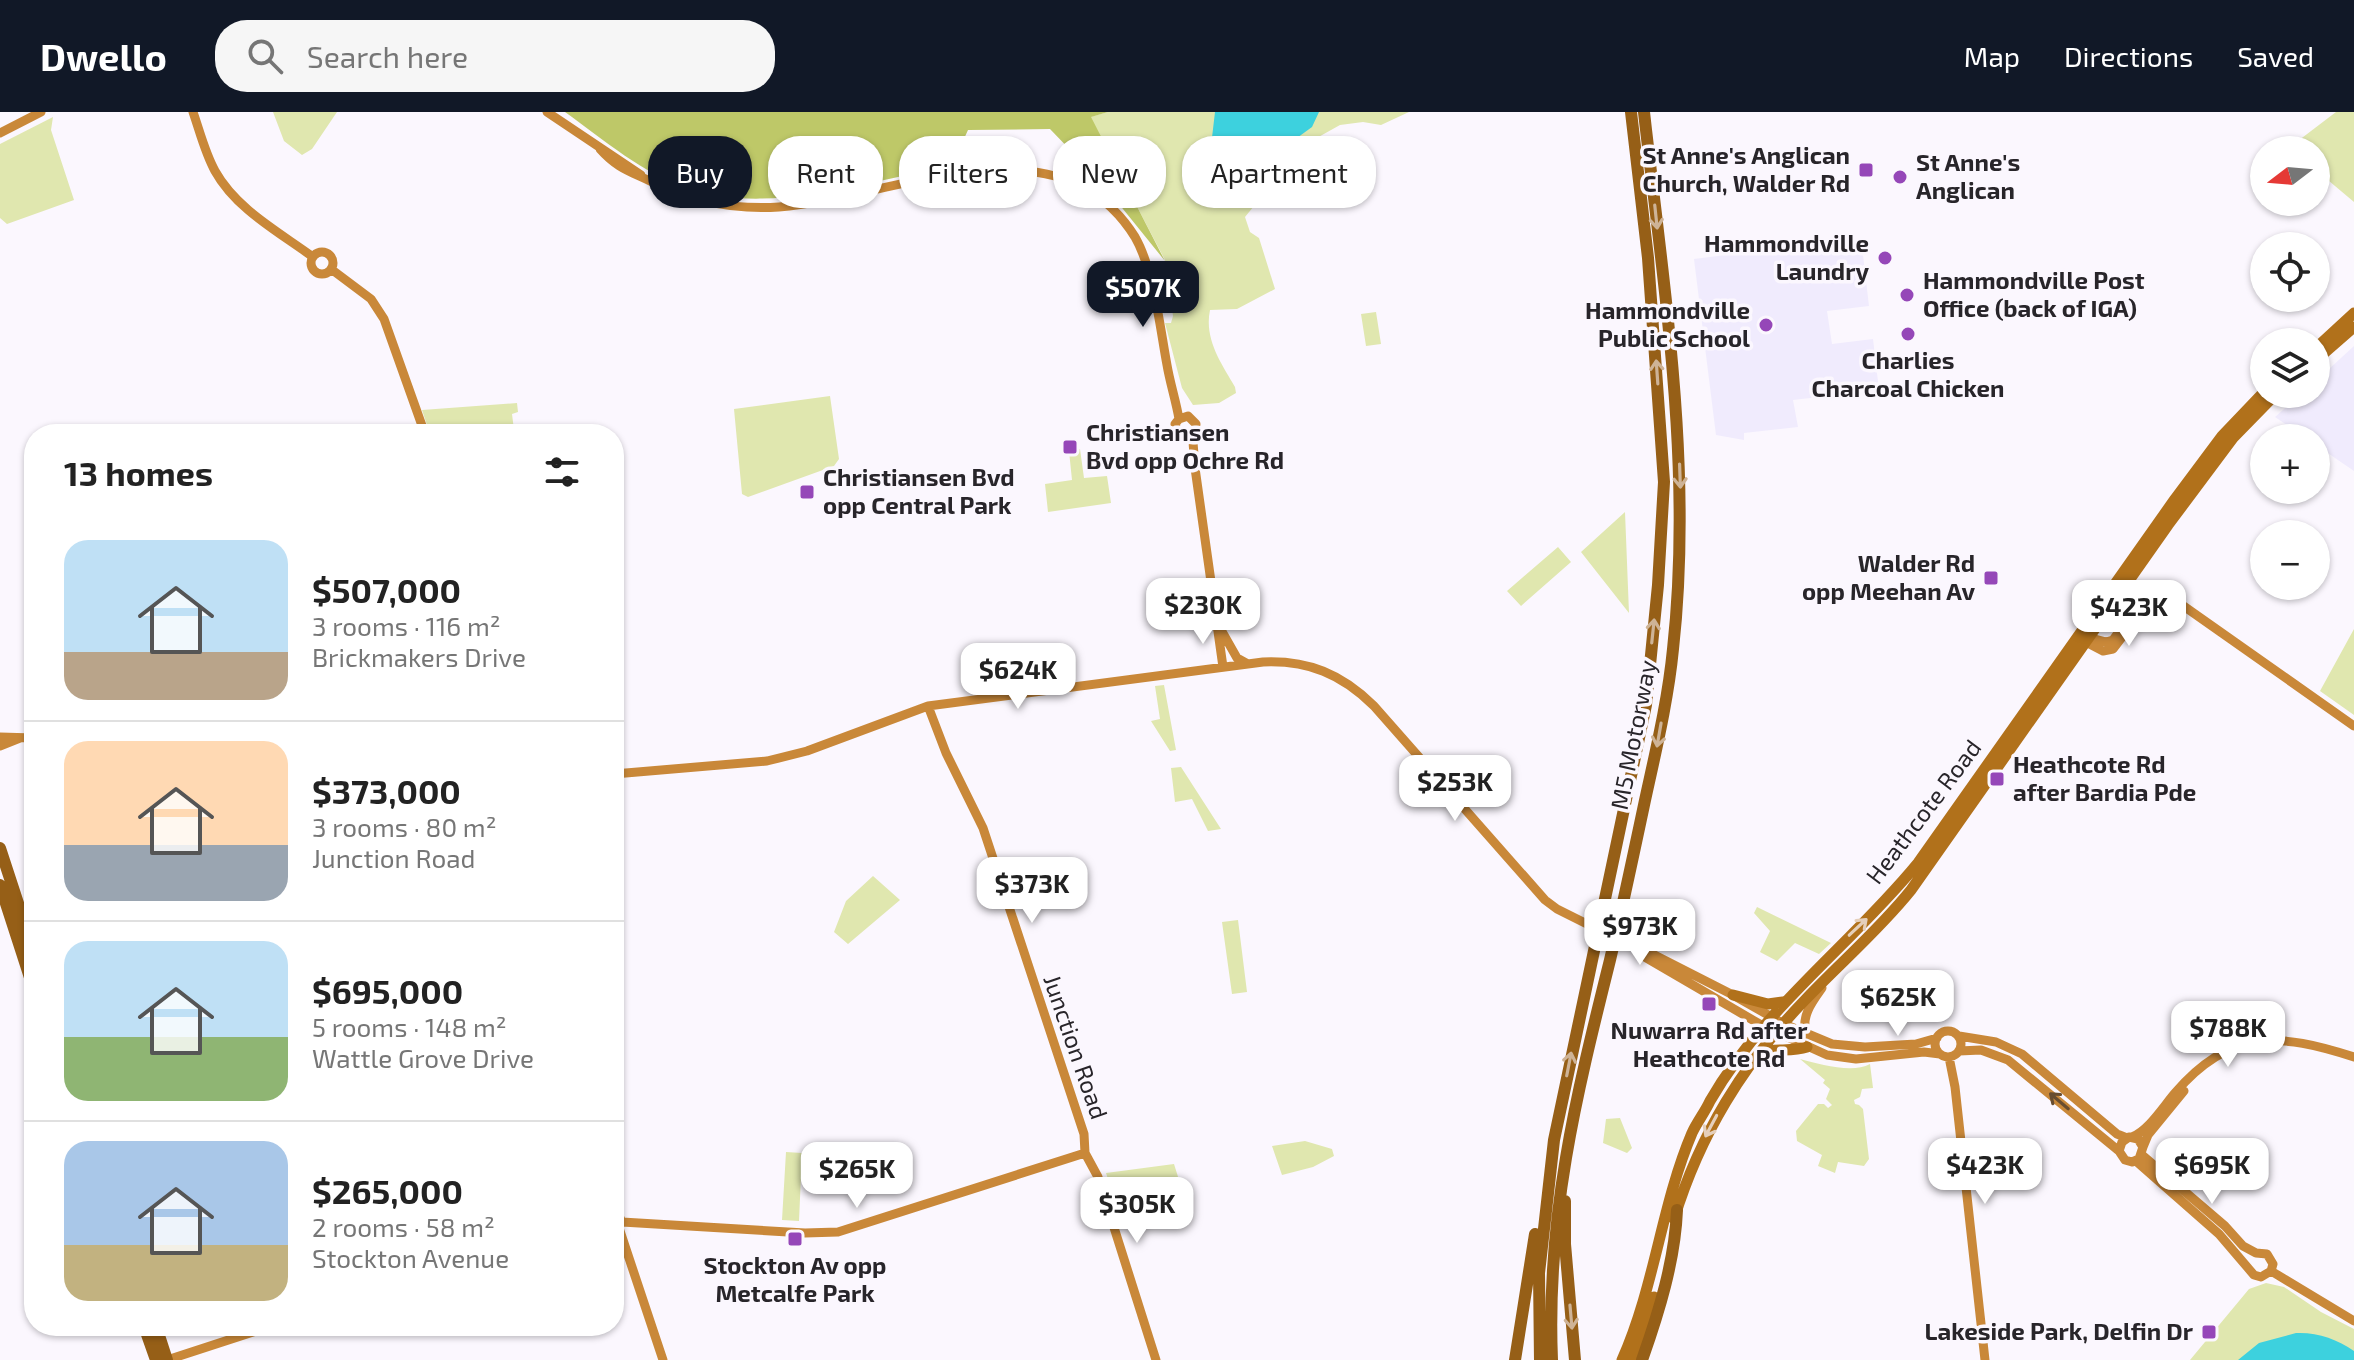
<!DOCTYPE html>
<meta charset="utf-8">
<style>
:root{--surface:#fff;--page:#f6f6f6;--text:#222;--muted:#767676;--line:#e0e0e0;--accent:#111827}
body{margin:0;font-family:"Exo 2",sans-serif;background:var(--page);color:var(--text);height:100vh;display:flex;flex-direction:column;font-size:30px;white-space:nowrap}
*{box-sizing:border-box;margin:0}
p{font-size:26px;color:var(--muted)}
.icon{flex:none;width:44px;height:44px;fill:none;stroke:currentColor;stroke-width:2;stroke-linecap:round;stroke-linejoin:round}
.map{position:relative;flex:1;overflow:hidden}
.panel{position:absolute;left:24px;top:312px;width:600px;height:912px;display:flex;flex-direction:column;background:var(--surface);border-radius:32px;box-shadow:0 2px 6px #0004}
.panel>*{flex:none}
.banner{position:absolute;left:648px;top:24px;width:760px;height:72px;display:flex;gap:16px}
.needle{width:52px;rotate:254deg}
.tools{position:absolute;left:2250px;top:24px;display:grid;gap:16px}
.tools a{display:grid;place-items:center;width:80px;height:80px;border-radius:50%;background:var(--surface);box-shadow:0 2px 6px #0004;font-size:40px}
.price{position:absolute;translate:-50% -68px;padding:0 18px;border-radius:16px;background:#fff;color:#222;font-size:26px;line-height:52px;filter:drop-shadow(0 2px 4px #0008)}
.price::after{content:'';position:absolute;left:50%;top:48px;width:24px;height:18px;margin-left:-12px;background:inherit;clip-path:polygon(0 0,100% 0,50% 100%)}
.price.active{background:var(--accent);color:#fff}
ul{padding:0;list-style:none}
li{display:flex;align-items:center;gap:24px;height:200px;padding:0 40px}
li+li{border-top:2px solid var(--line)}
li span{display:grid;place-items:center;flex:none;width:224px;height:160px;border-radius:24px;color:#555}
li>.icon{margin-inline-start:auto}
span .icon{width:96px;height:96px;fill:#fffc;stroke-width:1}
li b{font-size:34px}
h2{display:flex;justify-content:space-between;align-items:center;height:96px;padding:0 40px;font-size:34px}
.tag{padding:0 28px;border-radius:32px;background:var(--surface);box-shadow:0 2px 6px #0004;font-size:28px;line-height:72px}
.tag.active{background:var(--accent);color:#fff}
header{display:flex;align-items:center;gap:48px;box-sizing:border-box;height:112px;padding:0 40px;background:var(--accent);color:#fff}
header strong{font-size:38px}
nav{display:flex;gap:44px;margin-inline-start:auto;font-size:28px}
.search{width:560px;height:72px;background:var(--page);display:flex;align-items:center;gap:20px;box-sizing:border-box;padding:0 28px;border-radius:32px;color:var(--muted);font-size:30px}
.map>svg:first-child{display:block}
.education{fill:#f0ebfd}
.green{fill:#e0e7af}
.forest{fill:#bec868}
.water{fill:#3dd1de}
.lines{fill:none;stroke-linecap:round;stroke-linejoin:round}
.secondary{stroke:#c98839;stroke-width:9}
.primary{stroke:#b1711b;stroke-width:11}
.highway{stroke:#965f17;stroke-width:12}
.oneway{stroke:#ceb396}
.oneway2{stroke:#e5cfba}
.oneway3{stroke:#684d30}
.poi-dot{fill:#9547b8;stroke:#fbf7fe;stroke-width:3}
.labels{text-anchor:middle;stroke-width:7;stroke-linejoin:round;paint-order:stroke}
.poi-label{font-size:24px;font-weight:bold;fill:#28252a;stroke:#fbf7fe;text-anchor:end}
.street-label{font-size:24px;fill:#28252a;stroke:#fbf7fe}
</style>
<header>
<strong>Dwello</strong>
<div class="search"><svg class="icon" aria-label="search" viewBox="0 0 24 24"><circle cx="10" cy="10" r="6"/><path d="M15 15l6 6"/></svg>Search here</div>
<nav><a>Map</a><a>Directions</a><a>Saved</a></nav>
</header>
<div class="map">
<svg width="2354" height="1248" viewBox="0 0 2354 1248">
<rect width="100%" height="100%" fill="#fbf7fe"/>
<path class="education" d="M 1861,126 L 1869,194 L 1827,199 L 1832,232 L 1873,227 L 1879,278 L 1793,288 L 1798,315 L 1744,321 L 1744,328 L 1716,323 L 1694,147 Z
M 2354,234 L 2354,359 L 2316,333 L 2316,326 L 2306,326 L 2275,305 L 2301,282 L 2316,282 L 2316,269 Z"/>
<path class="green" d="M 273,0 L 337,0 L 312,37 L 302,43 L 284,29 Z
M 1108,0 L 1409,0 L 1381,13 L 1363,10 L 1340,13 L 1288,42 L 1274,53 L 1254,94 L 1245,105 L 1250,120 L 1259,126 L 1275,177 L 1237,197 L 1210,198 C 1204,227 1221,251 1235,275 L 1236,281 L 1219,291 L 1193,293 L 1182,276 L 1165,211 L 1171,211 L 1173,204 L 1165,148 L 1090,5 Z
M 2336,0 L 2354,0 L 2354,90 L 2316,58 L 2316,38 L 2293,38 L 2290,35 Z
M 53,5 L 51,18 L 74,88 L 7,112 L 0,106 L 0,32 Z
M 1376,200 L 1381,232 L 1366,234 L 1361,202 Z
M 830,284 L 839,347 L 834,354 L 748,385 L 742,382 L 734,297 Z
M 517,291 L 518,300 L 512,302 L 514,318 L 519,318 L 519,322 L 430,322 L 422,298 Z
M 1080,337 L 1084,366 L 1107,364 L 1111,391 L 1048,400 L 1045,372 L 1072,368 L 1069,339 Z
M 1625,400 L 1629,501 L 1581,440 Z
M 1558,435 L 1571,450 L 1521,494 L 1507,479 Z
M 2354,517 L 2354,603 L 2320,579 Z
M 1164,573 L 1176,638 L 1170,639 L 1151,609 L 1160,607 L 1155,574 Z
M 1181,655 L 1221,717 L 1208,719 L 1192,687 L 1175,690 L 1171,656 Z
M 873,764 L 900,788 L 848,832 L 834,820 L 846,789 Z
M 1757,795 L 1831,831 L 1819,842 L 1795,831 L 1777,849 L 1760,840 L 1770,819 L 1754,801 Z
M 1238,808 L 1247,880 L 1232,882 L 1222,810 Z
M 1800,947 C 1820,952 1852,962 1870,952 L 1873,976 L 1862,977 L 1860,985 L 1854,988 L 1855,992 L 1859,993 L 1863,997 L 1869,1047 L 1864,1054 L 1838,1050 L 1835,1061 L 1818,1054 L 1822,1043 L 1797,1029 L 1796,1019 L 1818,992 L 1824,992 L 1828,996 L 1832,993 L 1826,987 L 1830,977 L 1823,971 L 1825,968 Z
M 1620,1006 L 1632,1036 L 1627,1041 L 1603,1031 L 1606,1007 Z
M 1305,1029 L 1332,1037 L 1334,1044 L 1313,1055 L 1282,1063 L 1272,1034 Z
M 786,1040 L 802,1041 L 799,1109 L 782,1108 Z
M 1174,1052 L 1179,1068 L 1111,1076 L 1106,1061 Z
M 2266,1171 L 2284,1175 L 2321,1200 L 2354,1217 L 2354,1248 L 2190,1248 L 2249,1177 Z"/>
<path class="forest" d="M 565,0 L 1108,0 L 1091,5 L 1165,149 L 1102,71 L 1050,17 L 968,18 L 953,51 L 945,55 C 866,70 768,103 690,77 C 643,62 604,28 565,0 Z"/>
<path class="water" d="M 1215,0 L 1319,0 L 1312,15 L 1279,39 L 1257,62 L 1252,81 L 1235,88 C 1239,70 1230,68 1218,58 L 1211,34 Z
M 2296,1221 C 2317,1220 2337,1227 2354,1239 L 2354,1248 L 2238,1248 L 2259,1231 Z"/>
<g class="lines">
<path class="secondary" d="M 193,0 C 200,20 205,41 215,59 C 236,97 279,120 313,145
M 547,0 L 641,63
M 0,21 L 41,0
M 600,37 C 617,56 629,59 650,69 C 690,89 734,98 779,95 C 893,86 1057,0 1135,125 C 1154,158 1160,216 1167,253 C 1170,271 1176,289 1179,307
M 928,65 L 947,65 L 973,59
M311 151a11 11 0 1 1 22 0a11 11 0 1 1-22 0Z
M 331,157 L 371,187 L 384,207 L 425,322
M 1194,322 L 1187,325 L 1178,322 L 1175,312 L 1179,307 L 1188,304 L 1196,312 L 1193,330 L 1195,356 L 1223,555
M 1220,516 L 1237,546 L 1246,551
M 2084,524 L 2106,530 L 2113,528 L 2148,480 L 2158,476 L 2354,614
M 2082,528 L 2103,539 L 2113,537 L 2152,486 L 2163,479
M 928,594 L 946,641 L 983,716 L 1084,1022 L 1085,1041 L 1098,1065 L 1156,1248
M 0,625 L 34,626
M 0,634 L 20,626
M 614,662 L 767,649 L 807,639 L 928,594 L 1263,550 C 1308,548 1342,562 1374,594 L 1545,788 L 1557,797 L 1619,828 L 1627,829 L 1733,883 L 1784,912 L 1832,932 L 1865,935 L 1916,932 L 1937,926
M 1638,841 L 1763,914 L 1827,943 L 1856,947 L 1924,940 L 1940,942
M1935 932a13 13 0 1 1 26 0a13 13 0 1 1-26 0Z
M 1806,922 C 1801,904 1812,890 1822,876
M 1959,924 L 1996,930 L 2022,942 L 2117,1022 L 2127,1026
M 1959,939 L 1981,938 L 2008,948 L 2119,1039 L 2125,1048 L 2132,1050 L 2139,1047 L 2143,1035 L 2138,1027 L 2129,1025 L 2122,1030 L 2119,1039
M 1949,945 L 1955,975 L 1985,1248
M 2132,1025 C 2149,1018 2163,995 2175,981 C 2230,916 2280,921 2354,945
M 2143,1035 L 2148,1023 L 2184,979
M 2142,1043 L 2225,1114 L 2243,1134 L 2256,1141 L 2267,1142 L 2273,1152 L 2271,1159
M 2136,1049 L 2219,1122 L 2254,1163 L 2261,1165 L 2271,1159
M 615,1105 L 620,1106 L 622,1110 L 805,1121 L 838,1120 L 1085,1041
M 619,1116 L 663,1248
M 2271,1159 L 2354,1209
M 167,1248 L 271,1214"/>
<path class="primary" d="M 2316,236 L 2354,201
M 2316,248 L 2354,215
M 1733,883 L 1768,892 L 1783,890
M 1761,940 C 1777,936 1792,940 1807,935
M 1674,1107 C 1700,1022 1743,952 1805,888 C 1840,851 1879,818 1911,778 L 2168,413 L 2233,326 L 2276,282
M 1622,1248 C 1655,1174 1661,1094 1692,1021 C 1697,1010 1705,1000 1710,989 C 1764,895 1851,833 1918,751 L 2175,387 L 2222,324 L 2264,280
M 1633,1248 L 1654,1185"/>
<path class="highway" d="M 0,736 L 34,840
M 0,773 L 34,878
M 1565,1089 L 1565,1132 L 1575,1248
M 144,1214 L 156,1248
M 156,1214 L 167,1248
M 1515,1248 L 1535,1122
M 1540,1248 L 1539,1161 L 1554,1028 L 1646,593 L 1658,473 L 1664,370 L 1648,146 L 1631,0
M 1552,1248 C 1546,1106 1576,984 1610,848 C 1622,797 1633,745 1644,693 C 1655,642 1668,589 1673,537 C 1693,357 1664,179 1644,0
M 1642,1248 C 1659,1200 1675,1148 1677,1098"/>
</g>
<defs><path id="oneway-shaft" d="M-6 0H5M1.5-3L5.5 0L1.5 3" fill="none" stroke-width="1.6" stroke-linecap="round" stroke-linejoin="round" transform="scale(2)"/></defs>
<g class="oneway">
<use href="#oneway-shaft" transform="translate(1656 105) rotate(84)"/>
<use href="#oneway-shaft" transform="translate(1657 260) rotate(-94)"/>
<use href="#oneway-shaft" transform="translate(1680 364) rotate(88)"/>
<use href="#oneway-shaft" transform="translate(1653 519) rotate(-84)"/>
<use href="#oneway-shaft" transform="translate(1659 623) rotate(100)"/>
<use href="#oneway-shaft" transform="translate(1569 952) rotate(-79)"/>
<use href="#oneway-shaft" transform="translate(1571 1205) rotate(85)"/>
</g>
<g class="oneway2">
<use href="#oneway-shaft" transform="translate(1858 815) rotate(-43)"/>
<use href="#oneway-shaft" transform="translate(1711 1014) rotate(118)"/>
</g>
<use class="oneway3" href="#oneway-shaft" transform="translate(2059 989) rotate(-140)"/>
<g class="poi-dot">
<rect x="1858" y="50" width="16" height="16" rx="4"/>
<circle cx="1900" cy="65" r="8"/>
<circle cx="1885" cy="146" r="8"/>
<circle cx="1907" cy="183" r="8"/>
<circle cx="1766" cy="213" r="8"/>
<circle cx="1908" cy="222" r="8"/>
<rect x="1062" y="327" width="16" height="16" rx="4"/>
<rect x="799" y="372" width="16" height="16" rx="4"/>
<rect x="1983" y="458" width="16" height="16" rx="4"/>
<rect x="1989" y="659" width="16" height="16" rx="4"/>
<rect x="1701" y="884" width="16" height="16" rx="4"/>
<rect x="787" y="1119" width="16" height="16" rx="4"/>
<rect x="2201" y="1212" width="16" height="16" rx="4"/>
</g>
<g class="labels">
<g class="poi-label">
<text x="1850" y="52">St Anne's Anglican<tspan x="1850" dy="28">Church, Walder Rd</tspan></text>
<text x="1916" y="59" text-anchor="start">St Anne's<tspan x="1916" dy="28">Anglican</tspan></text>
<text x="1869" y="140">Hammondville<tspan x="1869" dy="28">Laundry</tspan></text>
<text x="1923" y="177" text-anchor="start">Hammondville Post<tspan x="1923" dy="28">Office (back of IGA)</tspan></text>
<text x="1750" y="207">Hammondville<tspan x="1750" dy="28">Public School</tspan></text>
<text x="1908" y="257" text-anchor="middle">Charlies<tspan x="1908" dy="28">Charcoal Chicken</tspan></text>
<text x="1086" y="329" text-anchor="start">Christiansen<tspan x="1086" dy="28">Bvd opp Ochre Rd</tspan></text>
<text x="823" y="374" text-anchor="start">Christiansen Bvd<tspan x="823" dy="28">opp Central Park</tspan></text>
<text x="1975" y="460">Walder Rd<tspan x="1975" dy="28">opp Meehan Av</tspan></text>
<text x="2013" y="661" text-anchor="start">Heathcote Rd<tspan x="2013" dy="28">after Bardia Pde</tspan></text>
<text x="1709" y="927" text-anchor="middle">Nuwarra Rd after<tspan x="1709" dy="28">Heathcote Rd</tspan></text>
<text x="795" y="1162" text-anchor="middle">Stockton Av opp<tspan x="795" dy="28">Metcalfe Park</tspan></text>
<text x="2193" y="1228">Lakeside Park, Delfin Dr</text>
</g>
<g class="street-label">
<text transform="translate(1634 623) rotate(-79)" y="8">M5 Motorway</text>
<text transform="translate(1924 700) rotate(-53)" y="8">Heathcote Road</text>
<text transform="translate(1075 935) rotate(71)" y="8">Junction Road</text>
</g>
</g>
</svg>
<div class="tools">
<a><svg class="needle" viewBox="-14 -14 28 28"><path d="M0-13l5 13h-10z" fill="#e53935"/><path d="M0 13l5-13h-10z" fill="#767676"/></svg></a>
<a><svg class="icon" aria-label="locate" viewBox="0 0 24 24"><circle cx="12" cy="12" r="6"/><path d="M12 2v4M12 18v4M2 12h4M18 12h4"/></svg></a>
<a><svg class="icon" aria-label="layers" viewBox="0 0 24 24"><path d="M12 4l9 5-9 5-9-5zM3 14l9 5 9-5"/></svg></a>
<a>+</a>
<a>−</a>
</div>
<b class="price active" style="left:1143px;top:217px">$507K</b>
<b class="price" style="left:1203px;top:534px">$230K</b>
<b class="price" style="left:2129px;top:536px">$423K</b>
<b class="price" style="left:1018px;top:599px">$624K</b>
<b class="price" style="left:1455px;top:711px">$253K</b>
<b class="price" style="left:1032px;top:813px">$373K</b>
<b class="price" style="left:1640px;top:855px">$973K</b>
<b class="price" style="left:1898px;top:926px">$625K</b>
<b class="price" style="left:2228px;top:957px">$788K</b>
<b class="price" style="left:1985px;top:1094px">$423K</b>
<b class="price" style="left:2212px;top:1094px">$695K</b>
<b class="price" style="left:857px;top:1098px">$265K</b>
<b class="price" style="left:1137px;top:1133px">$305K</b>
<div class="banner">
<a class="tag active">Buy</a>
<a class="tag">Rent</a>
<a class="tag">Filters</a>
<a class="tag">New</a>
<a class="tag">Apartment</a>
</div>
<section class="panel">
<h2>13 homes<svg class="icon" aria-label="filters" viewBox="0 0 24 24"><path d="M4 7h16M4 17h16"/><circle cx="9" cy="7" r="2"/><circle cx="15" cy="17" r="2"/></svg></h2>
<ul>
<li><span style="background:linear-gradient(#bfe0f5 70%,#b9a48a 0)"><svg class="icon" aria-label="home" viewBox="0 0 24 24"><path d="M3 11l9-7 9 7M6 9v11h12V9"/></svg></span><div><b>$507,000</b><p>3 rooms · 116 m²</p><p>Brickmakers Drive</p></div></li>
<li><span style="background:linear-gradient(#ffd9b3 65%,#9aa5b1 0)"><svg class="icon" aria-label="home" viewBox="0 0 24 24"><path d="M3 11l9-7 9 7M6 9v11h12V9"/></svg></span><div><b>$373,000</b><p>3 rooms · 80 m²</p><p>Junction Road</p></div></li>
<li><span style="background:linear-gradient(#bfe0f5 60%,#8fb573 0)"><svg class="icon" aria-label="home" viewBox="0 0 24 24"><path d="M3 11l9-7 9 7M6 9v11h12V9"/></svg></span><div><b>$695,000</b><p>5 rooms · 148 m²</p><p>Wattle Grove Drive</p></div></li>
<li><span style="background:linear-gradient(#a9c7e8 65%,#c2b280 0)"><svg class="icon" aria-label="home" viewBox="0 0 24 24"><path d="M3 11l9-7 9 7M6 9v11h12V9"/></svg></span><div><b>$265,000</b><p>2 rooms · 58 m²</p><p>Stockton Avenue</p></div></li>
</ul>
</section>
</div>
